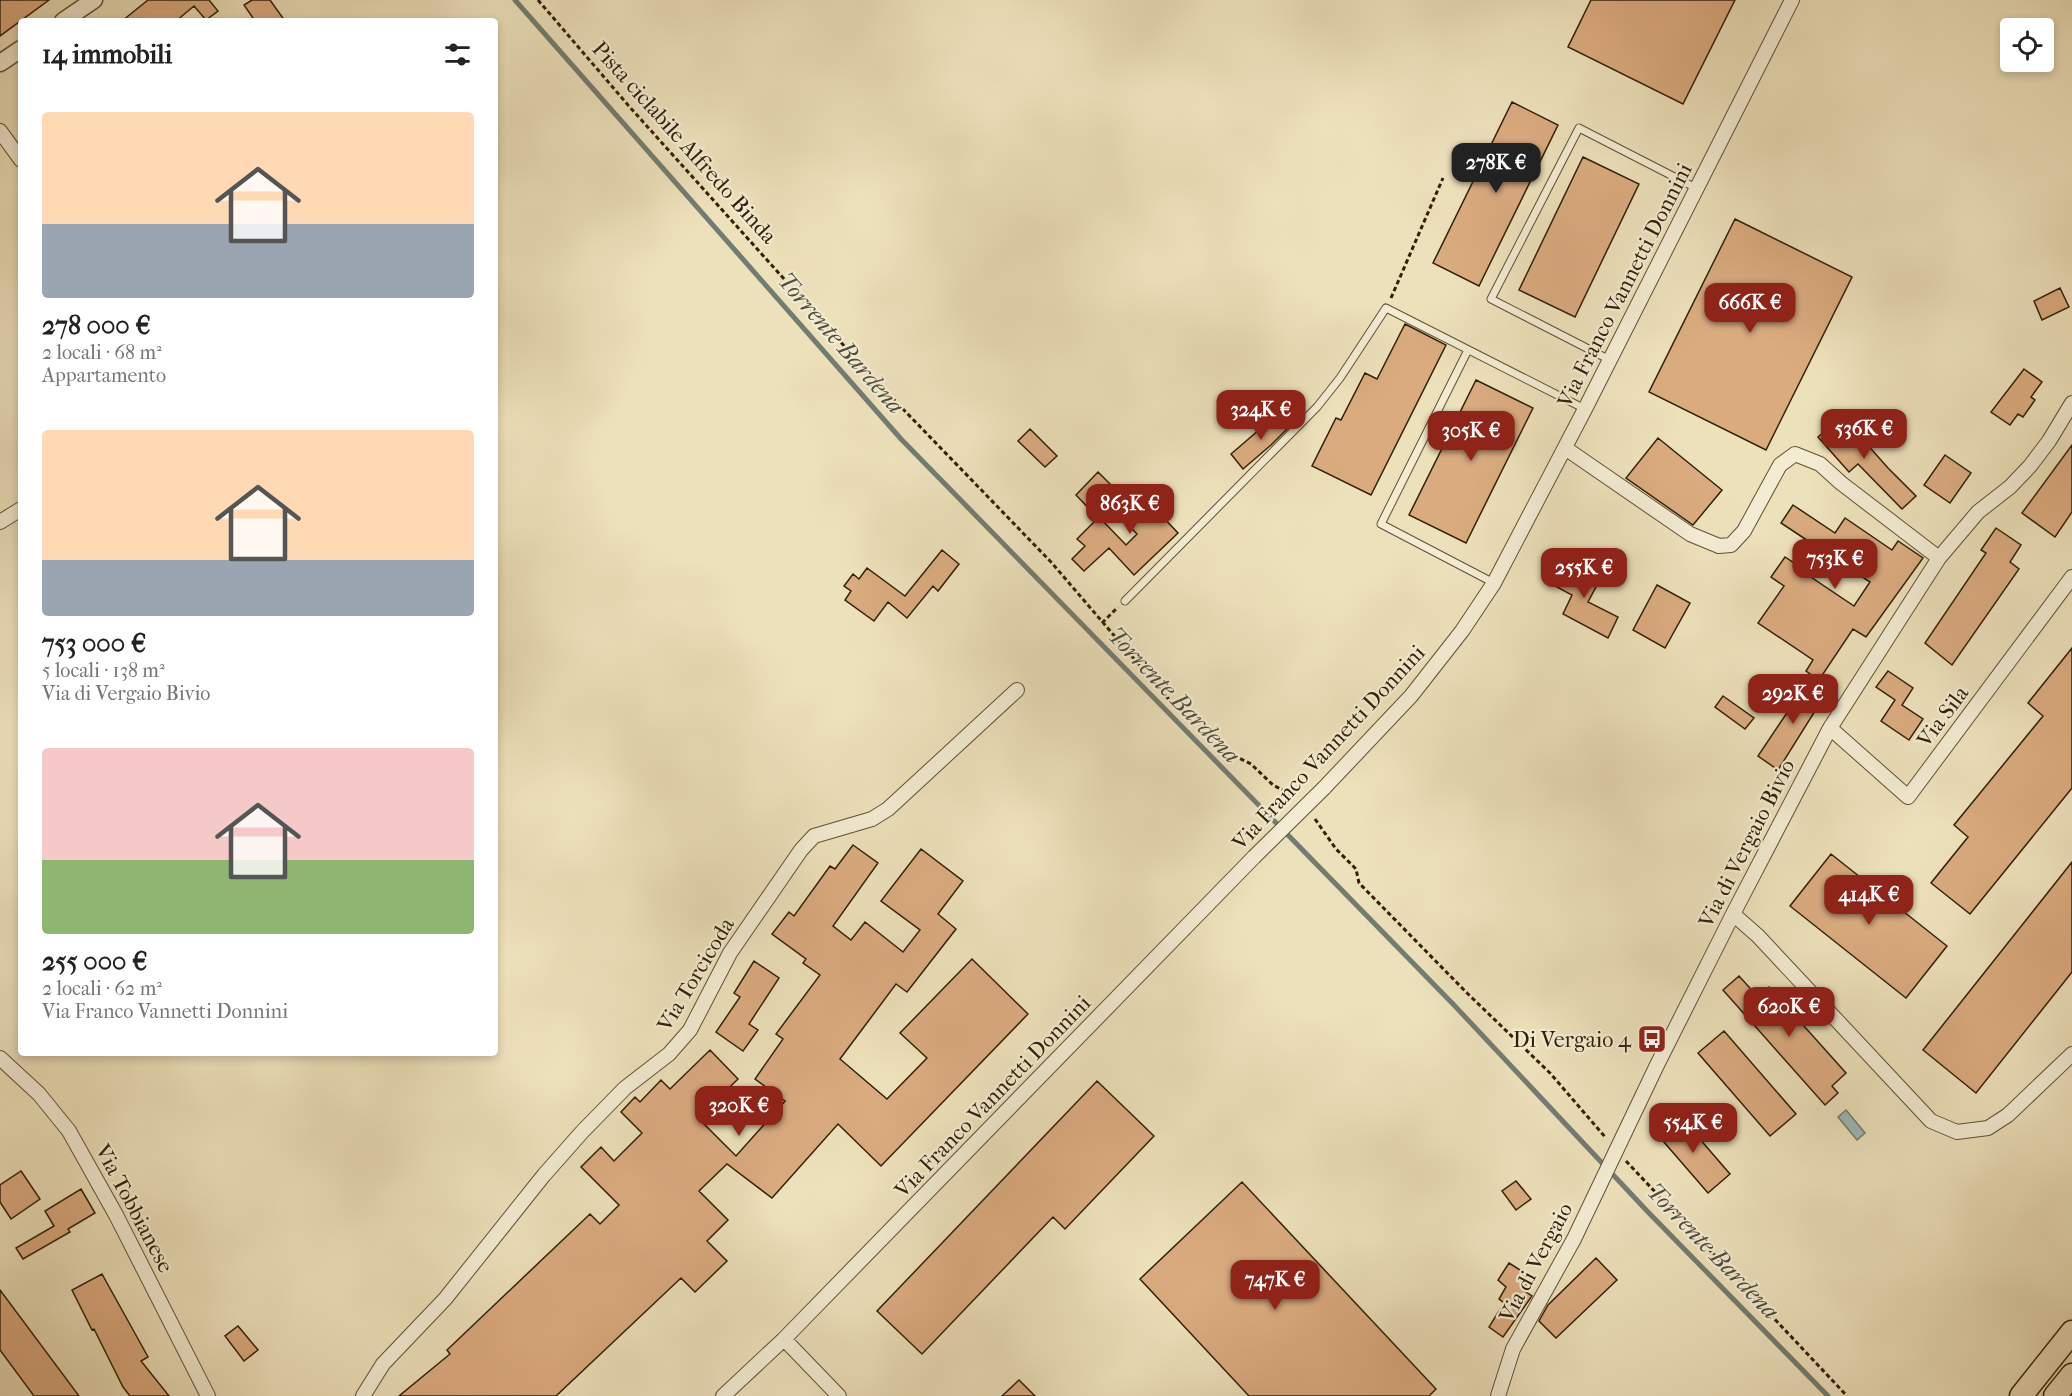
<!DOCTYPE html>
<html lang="it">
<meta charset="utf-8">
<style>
:root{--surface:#fff;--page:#f6f6f6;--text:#222;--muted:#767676;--accent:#8f2418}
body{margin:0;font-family:"IM FELL French Canon",serif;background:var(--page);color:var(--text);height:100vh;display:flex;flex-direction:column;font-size:22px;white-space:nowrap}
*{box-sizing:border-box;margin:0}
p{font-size:20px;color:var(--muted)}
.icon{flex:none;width:33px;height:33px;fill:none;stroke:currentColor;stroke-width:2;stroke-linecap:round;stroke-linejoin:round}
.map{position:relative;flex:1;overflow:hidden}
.sheet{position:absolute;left:18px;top:18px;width:480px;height:1038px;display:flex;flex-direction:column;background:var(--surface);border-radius:6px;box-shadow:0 3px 9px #0003}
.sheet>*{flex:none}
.buttons{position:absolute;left:2000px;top:18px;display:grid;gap:12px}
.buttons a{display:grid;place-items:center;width:54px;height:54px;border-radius:6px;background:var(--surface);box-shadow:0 3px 9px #0003;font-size:30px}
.price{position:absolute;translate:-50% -51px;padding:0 14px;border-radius:12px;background:var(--accent);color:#fff;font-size:20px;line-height:39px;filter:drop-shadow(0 2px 3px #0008)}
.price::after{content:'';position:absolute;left:50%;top:36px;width:18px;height:14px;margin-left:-9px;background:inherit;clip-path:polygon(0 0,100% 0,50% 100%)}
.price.active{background:#222;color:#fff}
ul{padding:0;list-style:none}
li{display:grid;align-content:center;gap:12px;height:318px;padding:0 24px}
li span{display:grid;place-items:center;height:186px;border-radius:6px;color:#555}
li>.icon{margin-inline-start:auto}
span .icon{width:108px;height:108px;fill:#fffc;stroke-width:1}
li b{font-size:26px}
h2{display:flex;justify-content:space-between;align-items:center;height:72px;padding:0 24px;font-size:26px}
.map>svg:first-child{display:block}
.water{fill:#9dbbba;stroke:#727d72;stroke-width:1.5}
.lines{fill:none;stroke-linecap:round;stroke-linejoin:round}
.stream{stroke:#727d72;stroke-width:5}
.building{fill:#dbab80;stroke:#312007;stroke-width:1.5}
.service-casing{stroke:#605034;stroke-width:9}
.minor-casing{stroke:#605034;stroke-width:16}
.tertiary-casing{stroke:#605034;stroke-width:19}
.trunk-casing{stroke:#312007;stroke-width:25}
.path{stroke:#312007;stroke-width:3;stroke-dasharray:4.5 3;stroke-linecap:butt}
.service{stroke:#f3ecd3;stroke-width:7}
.minor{stroke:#f3ecd3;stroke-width:14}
.tertiary{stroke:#f3ecd3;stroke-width:16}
.trunk{stroke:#ede1bb;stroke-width:22}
.minor-bridge-casing{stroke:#605034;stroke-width:16;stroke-linecap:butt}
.minor-bridge{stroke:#f3ecd3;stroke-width:14}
.labels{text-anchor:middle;stroke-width:4.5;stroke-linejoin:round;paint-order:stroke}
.street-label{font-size:22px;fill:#312007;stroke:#f3ecd3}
.poi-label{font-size:22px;fill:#312007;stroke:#f3ecd3;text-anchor:end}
.water-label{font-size:24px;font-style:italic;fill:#514e3d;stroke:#f3ecd3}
</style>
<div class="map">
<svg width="2072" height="1396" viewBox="0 0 2072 1396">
<rect width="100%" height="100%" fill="#ede1bb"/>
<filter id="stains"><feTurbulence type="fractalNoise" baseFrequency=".00333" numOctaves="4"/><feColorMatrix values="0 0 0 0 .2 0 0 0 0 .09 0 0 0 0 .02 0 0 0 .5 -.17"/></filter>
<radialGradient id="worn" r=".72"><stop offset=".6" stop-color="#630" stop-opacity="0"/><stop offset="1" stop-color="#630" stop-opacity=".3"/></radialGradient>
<path class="water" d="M 1846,1110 L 1865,1133 L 1857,1140 L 1838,1117 Z"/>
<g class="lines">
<path class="stream" d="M 515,0 L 901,439 L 1453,1004 L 1648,1212 L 1828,1396"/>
</g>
<path class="building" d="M 0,0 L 49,0 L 0,36 Z
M 148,0 L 209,0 L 218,11 L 206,20 L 194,6 L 176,21 L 122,21 Z
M 252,0 L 270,0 L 285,21 L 255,21 L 244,5 Z
M 1591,0 L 1735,0 L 1683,104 L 1568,47 Z
M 1512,102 L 1558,125 L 1479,286 L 1433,263 Z
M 1583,157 L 1639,184 L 1575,317 L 1519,290 Z
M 1735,219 L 1852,277 L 1766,450 L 1649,392 Z
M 2060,288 L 2069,307 L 2042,320 L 2034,301 Z
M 1405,324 L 1446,345 L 1371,495 L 1312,466 L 1336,418 L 1341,420 L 1365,373 L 1377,379 Z
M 2024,369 L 2042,382 L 2031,397 L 2035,400 L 2023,417 L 2018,414 L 2010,425 L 1991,412 Z
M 1476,380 L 1533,408 L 1466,543 L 1409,515 Z
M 1280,412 L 1291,425 L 1271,445 L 1243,469 L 1231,454 Z
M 1842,416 L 1888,468 L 1916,496 L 1902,509 L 1858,464 L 1849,472 L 1818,437 Z
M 1030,429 L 1057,456 L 1045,467 L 1018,441 Z
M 1658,438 L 1722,490 L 1693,525 L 1626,478 Z
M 2072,445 L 2072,512 L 2055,537 L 2022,513 Z
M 1945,455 L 1971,473 L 1950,503 L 1924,485 Z
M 1098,472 L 1121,495 L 1098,518 L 1076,495 Z
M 1134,486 L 1152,503 L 1163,492 L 1172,501 L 1159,513 L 1178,533 L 1134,575 L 1109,548 L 1084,571 L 1072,559 L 1085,546 L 1077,539 L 1099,517 L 1126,545 L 1137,534 L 1129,526 L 1141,513 L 1124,496 Z
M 1793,505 L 1835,533 L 1845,518 L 1892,550 L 1898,541 L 1923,558 L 1866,637 L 1853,629 L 1819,680 L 1806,671 L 1813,660 L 1758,623 L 1784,586 L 1771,577 L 1785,557 L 1806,571 L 1805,573 L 1854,606 L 1870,582 L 1781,523 Z
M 1996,528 L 2021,545 L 2010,562 L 2019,569 L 1952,665 L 1925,643 L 1986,553 L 1981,550 Z
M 942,550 L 959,564 L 938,591 L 933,586 L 907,618 L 888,602 L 874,621 L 845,600 L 851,591 L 844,586 L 853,574 L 859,579 L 867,568 L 905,596 Z
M 1570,557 L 1594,569 L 1588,581 L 1597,585 L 1588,602 L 1618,617 L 1608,638 L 1563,614 L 1572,595 L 1555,586 Z
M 1657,585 L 1690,603 L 1665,648 L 1633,630 Z
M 2072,648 L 2072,788 L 1970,914 L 1931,883 L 1968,837 L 1954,825 L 2043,716 L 2028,703 Z
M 1888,671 L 1913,688 L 1902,705 L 1923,719 L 1909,740 L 1881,721 L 1895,700 L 1876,687 Z
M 1809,680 L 1827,692 L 1778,770 L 1758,756 Z
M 1723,696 L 1754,718 L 1745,729 L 1715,707 Z
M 853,845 L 878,863 L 833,926 L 851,940 L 865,922 L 903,952 L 920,930 L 881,901 L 921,849 L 963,881 L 938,914 L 956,929 L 907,992 L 896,984 L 840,1059 L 887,1099 L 927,1058 L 900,1033 L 972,959 L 1028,1014 L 881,1166 L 838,1124 L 772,1198 L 727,1164 L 699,1191 L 728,1220 L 707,1241 L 727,1261 L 695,1292 L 681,1278 L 556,1396 L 399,1396 L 450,1354 L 447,1350 L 590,1214 L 600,1224 L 619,1205 L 581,1167 L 601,1147 L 614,1161 L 642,1133 L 621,1112 L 635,1097 L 640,1102 L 661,1080 L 670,1089 L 710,1050 L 738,1079 L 698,1118 L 736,1156 L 785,1101 L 755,1079 L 783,1039 L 776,1034 L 820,975 L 803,963 L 806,959 L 772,934 L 789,912 L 794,916 L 830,866 L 835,869 Z
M 1831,854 L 1947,946 L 1906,998 L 1790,906 Z
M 2072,862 L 2072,972 L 1976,1093 L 1923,1050 Z
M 754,961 L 779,978 L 749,1024 L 758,1030 L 743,1051 L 716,1032 L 740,997 L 734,993 Z
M 1739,976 L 1758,997 L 1769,987 L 1846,1073 L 1832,1086 L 1838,1093 L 1825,1105 L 1723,990 Z
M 1724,1031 L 1796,1114 L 1770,1136 L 1698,1053 Z
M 1097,1081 L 1154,1136 L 1065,1229 L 1053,1217 L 922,1354 L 877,1311 Z
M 1679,1115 L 1730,1174 L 1708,1193 L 1657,1134 Z
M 21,1171 L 40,1199 L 11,1219 L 0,1202 L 0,1185 Z
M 1516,1181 L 1531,1199 L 1516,1210 L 1502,1191 Z
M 1242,1182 L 1436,1389 L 1429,1396 L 1249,1396 L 1140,1279 Z
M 81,1189 L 95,1213 L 68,1229 L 70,1232 L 23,1259 L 16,1248 L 54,1226 L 45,1211 Z
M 1596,1258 L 1617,1280 L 1556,1338 L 1539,1321 L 1548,1305 Z
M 1509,1263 L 1531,1277 L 1523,1290 L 1532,1296 L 1503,1337 L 1489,1327 L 1504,1303 L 1499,1299 L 1506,1287 L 1498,1280 Z
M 102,1274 L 148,1357 L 141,1361 L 169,1396 L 130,1396 L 123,1387 L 94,1329 L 92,1330 L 72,1290 Z
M 0,1290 L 79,1396 L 34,1396 L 0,1350 Z
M 238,1326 L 258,1350 L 244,1361 L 225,1336 Z
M 1019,1380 L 1035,1396 L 1002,1396 Z"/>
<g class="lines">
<g class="service-casing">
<path id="service" d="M 1468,350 L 1381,524 L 1494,583
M 1610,360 L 1491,299 L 1579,128 L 1696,188
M 1125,601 L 1317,407 L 1340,378 L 1386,308 L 1585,409"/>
</g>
<g class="minor-casing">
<path id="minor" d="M 0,131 L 21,160
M 1565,448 L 1690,534 L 1719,546 L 1731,545 L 1744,531 L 1780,465 L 1795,454 L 1820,464 L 1841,483 L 1939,558
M 0,522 L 21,509
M 1830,728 L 1908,797 L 2072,577
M 1324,788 L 1411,696 L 1462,631 L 1494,583 L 1585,409 L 1792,0
M 1733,914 L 1758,936 L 1931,1121 L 1957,1132 L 1988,1128 L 2008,1115 L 2072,1054
M 0,1058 L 39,1094 L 69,1131 L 116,1215 L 208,1396
M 784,1339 L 839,1396
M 363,1396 L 383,1364 L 445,1299 L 544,1175 L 582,1132 L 625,1088 L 669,1054 L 690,1030 L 730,953 L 801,850 L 814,836 L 872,819 L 888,809 L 1017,690
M 723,1396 L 784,1339 L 1254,857
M 1498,1396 L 1513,1349 L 1574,1239 L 1657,1065 L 1733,914 L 1830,728 L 1939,558 L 1978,512 L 2010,487 L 2030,466 L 2049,441 L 2072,403"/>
</g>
<g class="tertiary-casing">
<path id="tertiary" d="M 63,21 L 94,0
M 0,63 L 21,49"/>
</g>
<g class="trunk-casing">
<path id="trunk" d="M 2021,1396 L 2072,1332
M 2055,1396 L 2072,1375"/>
</g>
<path class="path" d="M 538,0 L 628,105 L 872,377 L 1051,562 L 1172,703 L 1235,756 L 1251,764 L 1273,785 L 1294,796
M 1391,298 L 1443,178
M 1102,623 L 1118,607
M 1315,819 L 1336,849 L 1356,869 L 1359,883 L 1467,993 L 1550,1073 L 1606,1138
M 1626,1161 L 1847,1396"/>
<use href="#service" class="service"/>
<use href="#minor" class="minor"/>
<use href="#tertiary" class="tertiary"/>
<use href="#trunk" class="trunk"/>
<g class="minor-bridge-casing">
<path id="minor-bridge" d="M 1254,857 L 1324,788"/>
</g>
<use href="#minor-bridge" class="minor-bridge"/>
</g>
<defs>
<g id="bus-square" transform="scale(1.5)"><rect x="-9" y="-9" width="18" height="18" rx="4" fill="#8f2418" stroke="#f3ecd3"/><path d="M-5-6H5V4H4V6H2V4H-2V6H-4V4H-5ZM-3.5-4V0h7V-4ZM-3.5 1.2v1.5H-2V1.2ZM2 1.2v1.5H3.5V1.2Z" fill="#fff"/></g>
</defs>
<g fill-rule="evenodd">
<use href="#bus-square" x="1652" y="1039"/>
</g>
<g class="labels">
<g class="street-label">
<text transform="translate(685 142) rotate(48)" y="8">Pista ciclabile Alfredo Binda</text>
<text transform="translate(1624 285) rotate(-63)" y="8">Via Franco Vannetti Donnini</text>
<text transform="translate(1942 716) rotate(-53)" y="8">Via Sila</text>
<text transform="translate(1328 747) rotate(-47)" y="8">Via Franco Vannetti Donnini</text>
<text transform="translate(1746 843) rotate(-63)" y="8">Via di Vergaio Bivio</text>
<text transform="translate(695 974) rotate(-59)" y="8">Via Torcicoda</text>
<text transform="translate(992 1096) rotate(-46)" y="8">Via Franco Vannetti Donnini</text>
<text transform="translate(135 1208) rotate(62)" y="8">Via Tobbianese</text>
<text transform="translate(1535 1262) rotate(-62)" y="8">Via di Vergaio</text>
</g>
<g class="poi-label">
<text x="1631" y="1047">Di Vergaio 4</text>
</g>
<g class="water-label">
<text transform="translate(841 343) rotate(49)" y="8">Torrente Bardena</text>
<text transform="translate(1174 695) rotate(46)" y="8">Torrente Bardena</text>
<text transform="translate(1713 1251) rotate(46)" y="8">Torrente Bardena</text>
</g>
</g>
<rect width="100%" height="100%" filter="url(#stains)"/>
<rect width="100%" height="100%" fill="url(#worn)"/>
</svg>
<div class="buttons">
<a><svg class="icon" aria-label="locate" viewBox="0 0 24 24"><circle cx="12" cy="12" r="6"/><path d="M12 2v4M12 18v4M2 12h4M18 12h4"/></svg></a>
</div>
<b class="price active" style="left:1496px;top:194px">278K €</b>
<b class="price" style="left:1750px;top:334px">666K €</b>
<b class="price" style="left:1261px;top:441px">324K €</b>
<b class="price" style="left:1864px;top:460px">536K €</b>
<b class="price" style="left:1471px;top:462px">305K €</b>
<b class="price" style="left:1130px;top:535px">863K €</b>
<b class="price" style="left:1835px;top:590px">753K €</b>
<b class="price" style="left:1584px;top:599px">255K €</b>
<b class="price" style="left:1793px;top:725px">292K €</b>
<b class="price" style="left:1869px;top:926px">414K €</b>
<b class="price" style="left:1789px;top:1038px">620K €</b>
<b class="price" style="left:739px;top:1137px">320K €</b>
<b class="price" style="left:1693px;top:1154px">554K €</b>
<b class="price" style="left:1275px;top:1311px">747K €</b>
<section class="sheet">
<h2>14 immobili<svg class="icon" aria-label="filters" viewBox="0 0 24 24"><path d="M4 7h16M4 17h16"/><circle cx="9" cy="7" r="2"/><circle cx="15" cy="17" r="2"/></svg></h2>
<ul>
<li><span style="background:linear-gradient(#ffd9b3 60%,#9aa5b1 0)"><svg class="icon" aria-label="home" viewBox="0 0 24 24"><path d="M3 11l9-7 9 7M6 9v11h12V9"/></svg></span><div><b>278 000 €</b><p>2 locali · 68 m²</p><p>Appartamento</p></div></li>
<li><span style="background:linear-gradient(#ffd9b3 70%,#9aa5b1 0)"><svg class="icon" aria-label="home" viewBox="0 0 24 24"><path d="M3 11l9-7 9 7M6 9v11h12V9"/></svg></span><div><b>753 000 €</b><p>5 locali · 138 m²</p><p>Via di Vergaio Bivio</p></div></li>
<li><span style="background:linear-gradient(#f6c9c9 60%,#8fb573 0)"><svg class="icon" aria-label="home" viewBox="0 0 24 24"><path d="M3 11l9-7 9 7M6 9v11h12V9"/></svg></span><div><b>255 000 €</b><p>2 locali · 62 m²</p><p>Via Franco Vannetti Donnini</p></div></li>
</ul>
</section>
</div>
